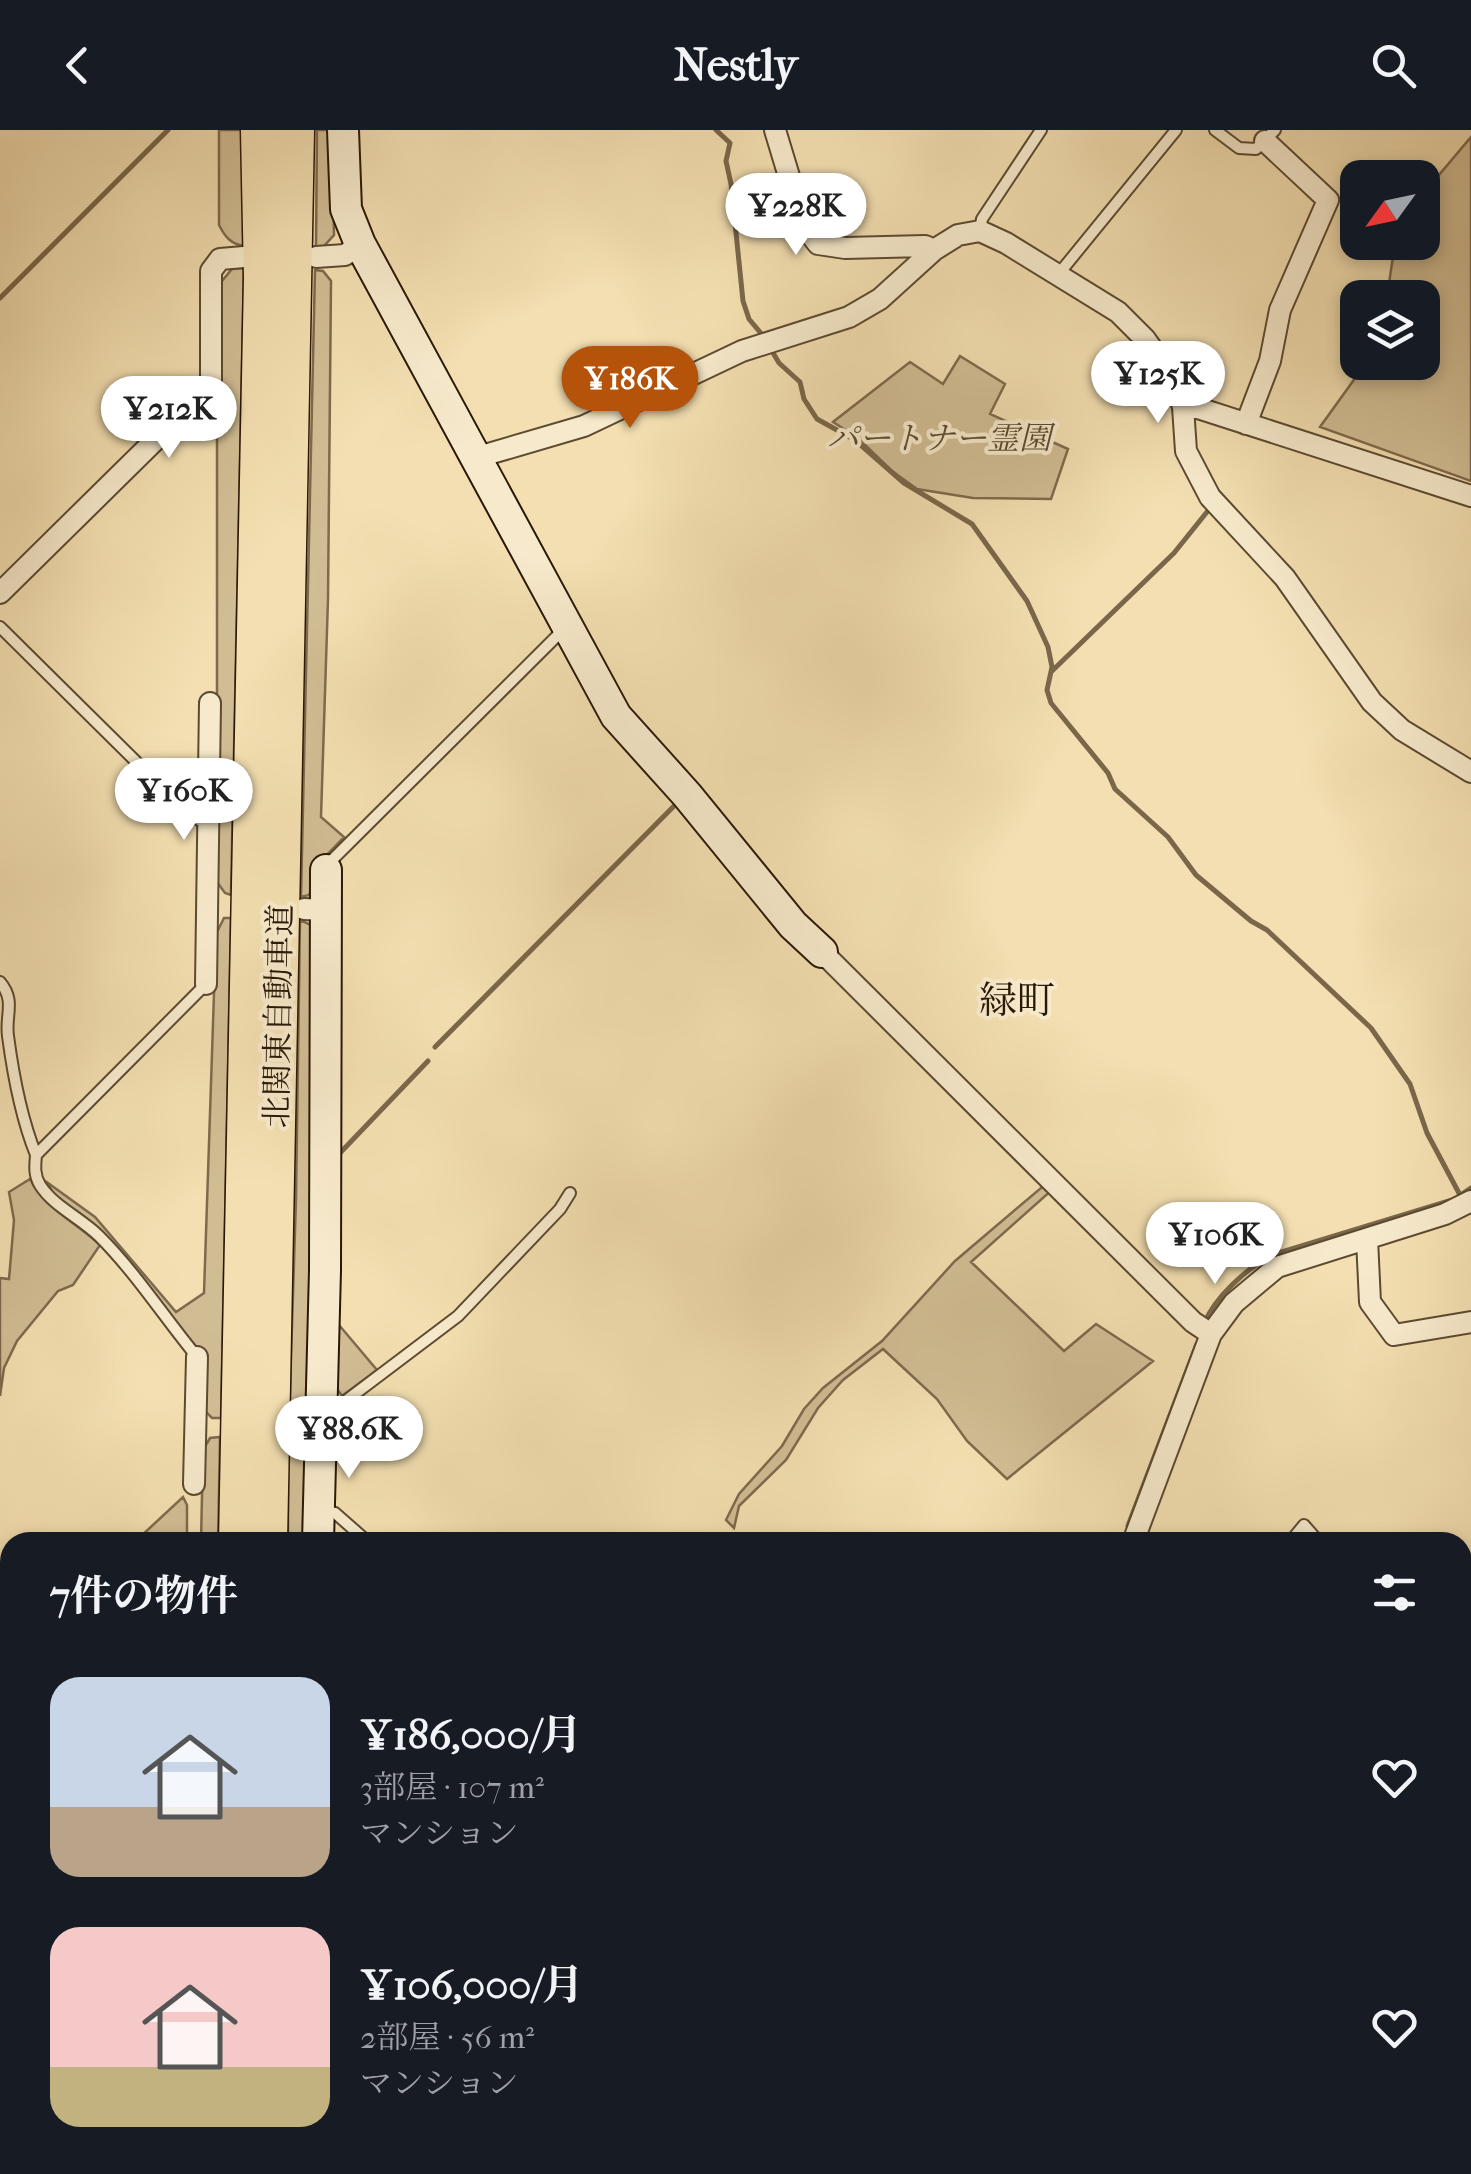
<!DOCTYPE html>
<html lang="ja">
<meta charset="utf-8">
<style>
:root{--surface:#171b24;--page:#242831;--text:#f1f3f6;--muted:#9ea1a6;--accent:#b45309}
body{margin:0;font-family:"IM FELL French Canon","Noto Serif JP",serif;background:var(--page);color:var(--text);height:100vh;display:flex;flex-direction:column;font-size:38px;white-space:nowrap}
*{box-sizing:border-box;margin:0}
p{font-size:32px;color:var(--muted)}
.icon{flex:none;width:55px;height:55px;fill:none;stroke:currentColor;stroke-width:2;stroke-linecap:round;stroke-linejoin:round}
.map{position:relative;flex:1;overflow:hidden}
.details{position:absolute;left:0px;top:1402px;width:1472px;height:642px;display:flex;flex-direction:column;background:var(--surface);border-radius:30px 30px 0 0;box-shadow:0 5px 15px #0003}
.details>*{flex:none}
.needle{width:65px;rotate:237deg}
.fabs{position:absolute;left:1340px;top:30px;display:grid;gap:20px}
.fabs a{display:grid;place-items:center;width:100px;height:100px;border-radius:20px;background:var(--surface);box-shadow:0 5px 15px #0003;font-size:50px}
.price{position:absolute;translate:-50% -85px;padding:0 22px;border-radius:35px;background:#fff;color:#222;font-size:32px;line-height:65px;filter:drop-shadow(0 2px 5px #0008)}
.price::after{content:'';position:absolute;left:50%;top:60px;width:30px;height:22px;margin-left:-15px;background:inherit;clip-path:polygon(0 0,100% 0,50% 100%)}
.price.on{background:var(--accent);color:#fff}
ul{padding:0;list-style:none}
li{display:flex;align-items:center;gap:30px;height:250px;padding:0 50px}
li span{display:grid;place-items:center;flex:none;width:280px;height:200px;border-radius:30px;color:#555}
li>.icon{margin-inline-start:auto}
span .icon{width:120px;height:120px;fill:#fffc;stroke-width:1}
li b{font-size:42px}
h2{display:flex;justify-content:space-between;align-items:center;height:120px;padding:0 50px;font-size:42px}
header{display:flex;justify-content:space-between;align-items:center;height:130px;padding:0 50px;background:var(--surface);font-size:45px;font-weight:700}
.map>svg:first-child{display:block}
.green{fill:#d1bd94;stroke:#7e6a4d;stroke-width:2.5}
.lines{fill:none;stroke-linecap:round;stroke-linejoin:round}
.stream{stroke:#7a674a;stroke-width:5}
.lane-casing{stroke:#5c4a31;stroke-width:14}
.street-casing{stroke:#5c4a31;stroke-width:24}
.secondary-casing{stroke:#2a1806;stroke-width:34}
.highway-casing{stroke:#2a1806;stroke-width:41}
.lane{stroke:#f7eacc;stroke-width:10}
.street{stroke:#f7eacc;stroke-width:20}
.secondary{stroke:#f7eacc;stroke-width:30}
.highway{stroke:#f3dfb1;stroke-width:38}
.labels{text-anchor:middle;stroke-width:8;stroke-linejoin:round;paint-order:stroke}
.park-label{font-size:32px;font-style:italic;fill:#5c4a31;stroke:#f7eacc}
.street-label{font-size:32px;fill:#2a1806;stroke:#f7eacc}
.quarter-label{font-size:38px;fill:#2a1806;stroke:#f7eacc}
</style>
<header><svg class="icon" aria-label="back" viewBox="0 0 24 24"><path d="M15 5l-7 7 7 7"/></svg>Nestly<svg class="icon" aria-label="search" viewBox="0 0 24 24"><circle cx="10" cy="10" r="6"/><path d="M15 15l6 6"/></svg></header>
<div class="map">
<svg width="1471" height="2044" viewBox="0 0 1471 2044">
<rect width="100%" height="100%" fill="#f3dfb1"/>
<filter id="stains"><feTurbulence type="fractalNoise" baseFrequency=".002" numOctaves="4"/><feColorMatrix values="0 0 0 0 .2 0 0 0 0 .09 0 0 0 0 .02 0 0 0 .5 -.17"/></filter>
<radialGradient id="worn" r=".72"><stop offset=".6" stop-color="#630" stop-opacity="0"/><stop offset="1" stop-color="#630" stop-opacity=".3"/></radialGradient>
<path class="green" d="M 219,0 L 244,0 L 244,116 C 231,114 225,107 219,95 Z
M 317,0 L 332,0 L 334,105 L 324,116 L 316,117 Z
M 1471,7 L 1471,351 L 1320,297 L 1366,233 L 1422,232 L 1422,168 L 1387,167 L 1395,113 L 1422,112 L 1423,64 Z
M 244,138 L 231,765 L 225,763 L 217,752 L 217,157 L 232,139 Z
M 315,140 L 323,141 L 331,151 L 328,469 L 321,687 L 344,707 L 319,733 L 317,747 L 309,765 L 301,767 Z
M 960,226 L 1005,254 L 990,284 L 1068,319 L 1051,369 L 973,368 L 917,359 L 892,341 L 858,308 L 833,292 L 910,232 L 943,254 Z
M 224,788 L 231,788 L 221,1288 L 212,1288 L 204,1280 L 200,1221 L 92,1093 L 53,1064 L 48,1053 L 95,1087 L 176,1182 L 204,1163 L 216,804 Z
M 300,790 L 311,795 L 314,886 L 308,1280 L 297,1291 L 289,1291 L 296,1070 Z
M 30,1049 C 46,1080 76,1092 100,1115 L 73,1155 L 58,1161 L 17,1211 L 4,1238 L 0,1266 L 0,1148 L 9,1149 L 14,1090 L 9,1062 Z
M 1048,1052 L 1053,1059 L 971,1132 L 1064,1221 L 1096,1194 L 1153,1231 L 1007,1349 L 967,1311 L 937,1269 L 883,1219 L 843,1250 L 818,1278 L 786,1330 L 739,1376 L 734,1398 L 726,1390 L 739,1364 L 782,1316 L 804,1279 L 823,1258 L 882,1211 L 955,1131 Z
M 339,1195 L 377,1240 L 342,1266 L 335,1256 Z
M 288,1305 L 305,1310 L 308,1316 L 307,1412 L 288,1412 Z
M 220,1307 L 218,1412 L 201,1412 L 203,1320 L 210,1308 Z
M 183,1367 L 187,1375 L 187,1412 L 144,1412 L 140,1407 Z"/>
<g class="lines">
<path class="stream" d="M 716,0 L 730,13 L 726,31 L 731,54 L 743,171 L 749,189 L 764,207
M 0,168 L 168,0
M 769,216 L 779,233 L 800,252 L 804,269 L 817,289 L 855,310 L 904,353 L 972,394 L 1027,471 L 1048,517 L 1052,537 L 1047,560 L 1051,573 L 1108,643 L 1115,659 L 1168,707 L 1196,745 L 1251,791 L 1267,800 L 1371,898 L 1410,954 L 1427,1003 L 1460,1065
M 1052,541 L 1174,423 L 1211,377
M 435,917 L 676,674 L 675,670
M 340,1023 L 428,931
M 1459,1066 L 1471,1058
M 1204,1194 C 1215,1167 1246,1139 1272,1125 L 1449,1071
M 1128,1396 L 1197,1214"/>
<g class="lane-casing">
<path id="lane" d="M 1215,0 L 1239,18 L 1256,19 L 1275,0
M 980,101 L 982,89 L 1041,0
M 1057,146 L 1176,0
M 0,497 L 189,684 L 199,690 L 210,691
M 327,735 L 566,497
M 0,852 C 16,871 5,885 8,906 C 13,944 22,990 36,1025
M 197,1227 C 164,1187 136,1143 99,1106 C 81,1088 53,1076 40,1055 C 34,1045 35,1036 36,1025 L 206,854
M 327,1285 L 458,1186 L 560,1079 L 570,1063
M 324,1381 L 335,1383 L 368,1412
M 1290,1412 L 1304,1395 L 1319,1412
M 1462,1984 L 1471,1987
M 199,2035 L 201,2044"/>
</g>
<g class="street-casing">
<path id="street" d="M 775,0 L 804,96 L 818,114 L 845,118 L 925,116 L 934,120
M 316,127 L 345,125 L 360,114
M 1183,277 L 1198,278 L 1471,366
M 1246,294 L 1270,231 L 1280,180 L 1328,70 L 1265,11
M 478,327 L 584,296 L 742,221 L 849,187 L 880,169 L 934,120 L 958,105 L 980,101 L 1006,113 L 1118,182 L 1145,209 L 1175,251 L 1183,277 L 1186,321 L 1210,367 L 1285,448 L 1372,572 L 1402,600 L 1471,642
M 0,463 L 206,260 L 211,250 L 211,141 L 220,129 L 244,127
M 304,779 L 325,780
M 822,822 L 1193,1192 L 1211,1204
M 206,854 L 210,573
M 1367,1109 L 1370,1172 L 1394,1205 L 1471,1192
M 293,1299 L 322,1289
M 194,1354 L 197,1227
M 1133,1412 L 1211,1204 L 1234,1173 L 1277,1137 L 1445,1084 L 1471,1071
M 1462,1501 L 1471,1505
M 212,2044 L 218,2038
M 326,2044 L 327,2035"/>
</g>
<g class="secondary-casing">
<path id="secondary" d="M 343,0 L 346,79 L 360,114 L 616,586 L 687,665 L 793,795 L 822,822
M 318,1412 L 325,1140 L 326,740"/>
</g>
<g class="highway-casing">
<path id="highway" d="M 238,1412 L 263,148 L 260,0
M 268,1412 L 295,0
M 246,2035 L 246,2044
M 276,2035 L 277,2044"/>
</g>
<use href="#lane" class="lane"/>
<use href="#street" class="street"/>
<use href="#secondary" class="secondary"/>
<use href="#highway" class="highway"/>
</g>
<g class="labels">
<g class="park-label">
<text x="939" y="319">パートナー霊園</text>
</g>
<g class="street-label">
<text transform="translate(278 886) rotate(-89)" y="11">北関東自動車道</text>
</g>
<g class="quarter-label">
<text x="1017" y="883">緑町</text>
</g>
</g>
<rect width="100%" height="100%" filter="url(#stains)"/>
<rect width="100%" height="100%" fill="url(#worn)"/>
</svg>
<div class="fabs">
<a><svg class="needle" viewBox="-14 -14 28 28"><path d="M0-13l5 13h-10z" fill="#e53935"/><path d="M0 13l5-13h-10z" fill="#9ea1a6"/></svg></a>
<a><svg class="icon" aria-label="layers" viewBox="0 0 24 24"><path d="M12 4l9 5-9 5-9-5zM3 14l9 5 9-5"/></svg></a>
</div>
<b class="price" style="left:796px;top:128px">¥228K</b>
<b class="price" style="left:1158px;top:296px">¥125K</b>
<b class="price on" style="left:630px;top:301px">¥186K</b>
<b class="price" style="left:169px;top:331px">¥212K</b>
<b class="price" style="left:184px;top:713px">¥160K</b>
<b class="price" style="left:1215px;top:1157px">¥106K</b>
<b class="price" style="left:349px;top:1351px">¥88.6K</b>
<section class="details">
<h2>7件の物件<svg class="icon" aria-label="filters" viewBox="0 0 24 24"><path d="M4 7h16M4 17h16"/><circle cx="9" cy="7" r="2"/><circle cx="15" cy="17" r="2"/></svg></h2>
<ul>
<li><span style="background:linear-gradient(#c9d6e8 65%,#b9a48a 0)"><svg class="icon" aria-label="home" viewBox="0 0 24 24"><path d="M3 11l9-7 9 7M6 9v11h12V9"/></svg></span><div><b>¥186,000/月</b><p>3部屋 · 107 m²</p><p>マンション</p></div><svg class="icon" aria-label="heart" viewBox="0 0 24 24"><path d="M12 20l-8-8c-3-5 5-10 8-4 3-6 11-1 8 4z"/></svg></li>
<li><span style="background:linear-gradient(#f6c9c9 70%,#c2b280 0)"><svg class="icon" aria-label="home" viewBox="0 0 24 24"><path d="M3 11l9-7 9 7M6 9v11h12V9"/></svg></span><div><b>¥106,000/月</b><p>2部屋 · 56 m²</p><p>マンション</p></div><svg class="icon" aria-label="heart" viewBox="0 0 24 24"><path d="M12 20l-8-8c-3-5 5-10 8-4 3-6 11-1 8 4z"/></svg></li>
</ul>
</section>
</div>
